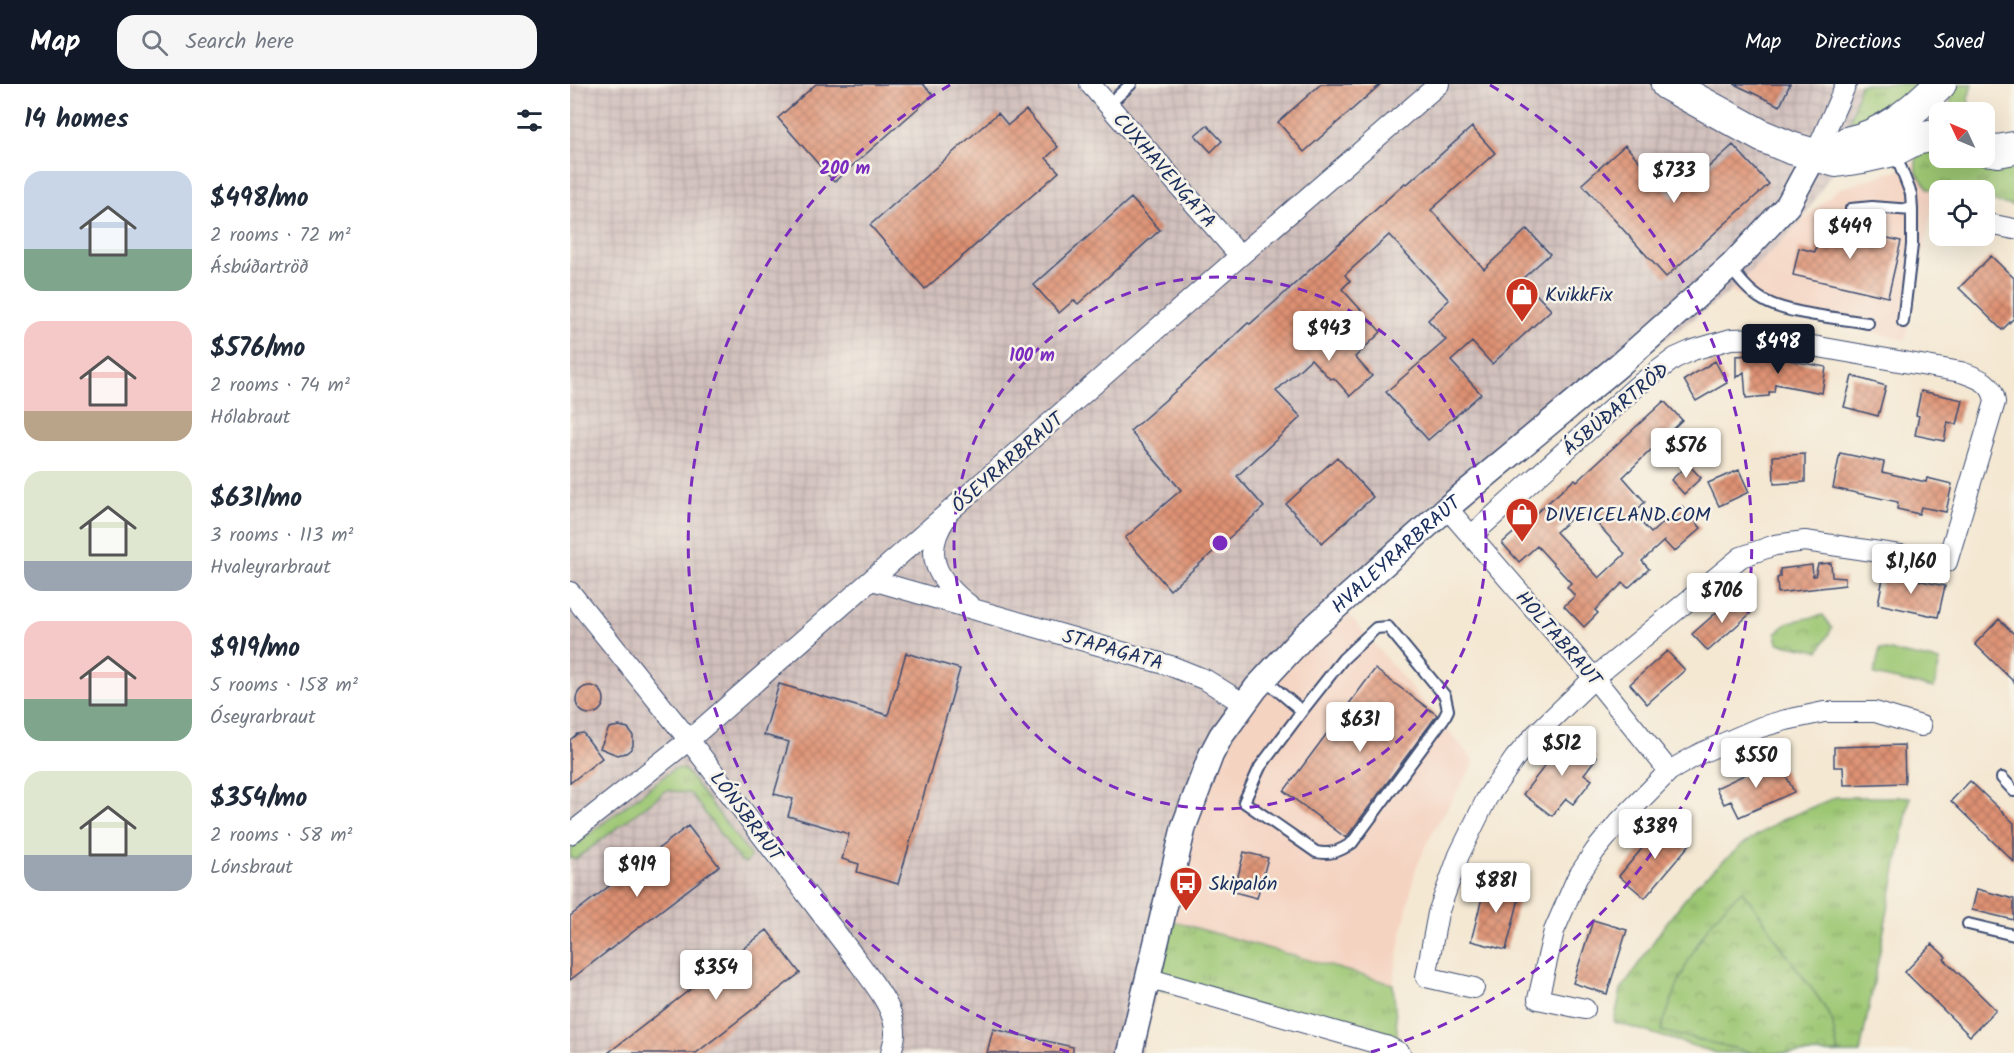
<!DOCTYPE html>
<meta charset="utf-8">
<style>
:root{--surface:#fff;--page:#f6f6f7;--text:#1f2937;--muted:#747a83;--accent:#111827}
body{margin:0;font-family:Kalam,sans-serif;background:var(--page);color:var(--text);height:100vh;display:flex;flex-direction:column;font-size:22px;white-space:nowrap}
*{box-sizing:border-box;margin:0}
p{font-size:20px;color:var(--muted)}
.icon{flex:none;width:33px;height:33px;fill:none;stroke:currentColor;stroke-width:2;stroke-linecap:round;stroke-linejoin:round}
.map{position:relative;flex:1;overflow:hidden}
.details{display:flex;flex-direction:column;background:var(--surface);width:570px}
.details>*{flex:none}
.needle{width:39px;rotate:314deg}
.buttons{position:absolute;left:1359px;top:18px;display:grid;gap:12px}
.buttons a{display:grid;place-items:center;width:66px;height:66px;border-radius:12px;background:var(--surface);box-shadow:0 6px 24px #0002;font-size:30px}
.price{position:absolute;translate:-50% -51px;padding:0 14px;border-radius:6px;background:#fff;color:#222;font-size:20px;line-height:39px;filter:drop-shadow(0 2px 3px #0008)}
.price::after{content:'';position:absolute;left:50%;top:36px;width:18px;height:14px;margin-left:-9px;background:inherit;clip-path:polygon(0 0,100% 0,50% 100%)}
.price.on{background:var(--accent);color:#fff}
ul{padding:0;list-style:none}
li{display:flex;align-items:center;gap:18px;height:150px;padding:0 24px}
li span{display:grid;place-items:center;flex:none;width:168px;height:120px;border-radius:18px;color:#555}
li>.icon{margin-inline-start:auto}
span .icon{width:72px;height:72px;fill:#fffc;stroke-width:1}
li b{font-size:26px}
h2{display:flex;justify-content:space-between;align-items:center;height:72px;padding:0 24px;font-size:26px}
header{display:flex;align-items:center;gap:36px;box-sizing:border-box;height:84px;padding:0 30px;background:var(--accent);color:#fff}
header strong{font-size:28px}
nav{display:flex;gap:33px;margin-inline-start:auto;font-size:21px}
.search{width:420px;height:54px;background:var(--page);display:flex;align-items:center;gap:15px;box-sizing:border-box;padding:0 21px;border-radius:18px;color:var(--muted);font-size:22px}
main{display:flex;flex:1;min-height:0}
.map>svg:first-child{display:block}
.built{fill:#f5d3c1}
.industrial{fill:url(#industrial-grid)}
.grass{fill:url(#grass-tufts);stroke:#5c7b68;stroke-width:1.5}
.park{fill:url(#park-crowns);stroke:#5c7b68;stroke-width:1.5}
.pitch{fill:#9dc773;stroke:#5c7b68;stroke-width:1.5}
.building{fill:url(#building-cross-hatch);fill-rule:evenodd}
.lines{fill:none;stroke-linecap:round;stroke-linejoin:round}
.service-casing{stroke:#3c4b70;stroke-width:14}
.minor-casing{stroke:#3c4b70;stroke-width:22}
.tertiary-casing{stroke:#3c4b70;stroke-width:27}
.primary-casing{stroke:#3c4b70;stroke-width:34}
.service{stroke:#fff;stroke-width:10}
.minor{stroke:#fff;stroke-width:20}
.tertiary{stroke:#fff;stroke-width:24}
.primary{stroke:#fff;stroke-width:32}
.ring{fill:none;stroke:#7b2cbf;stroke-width:3;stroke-dasharray:10 8}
.labels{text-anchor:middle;stroke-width:5;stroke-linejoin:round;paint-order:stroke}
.street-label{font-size:20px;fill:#1b2f5e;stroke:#f7f3e8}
.poi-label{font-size:20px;fill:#1b2f5e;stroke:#f7f3e8;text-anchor:start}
.centre{fill:#7b2cbf;stroke:#f7f3e8;stroke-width:3}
.ring-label{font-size:18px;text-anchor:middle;font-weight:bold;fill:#7b2cbf;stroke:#f7f3e8;stroke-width:5;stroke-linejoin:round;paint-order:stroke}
</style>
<header>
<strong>Map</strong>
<div class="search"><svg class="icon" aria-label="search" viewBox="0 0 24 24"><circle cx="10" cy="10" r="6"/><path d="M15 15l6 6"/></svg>Search here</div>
<nav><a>Map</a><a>Directions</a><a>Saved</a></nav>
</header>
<main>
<section class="details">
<h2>14 homes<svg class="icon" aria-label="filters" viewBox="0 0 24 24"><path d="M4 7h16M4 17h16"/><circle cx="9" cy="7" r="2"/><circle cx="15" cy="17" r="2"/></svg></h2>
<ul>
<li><span style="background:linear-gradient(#c9d6e8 65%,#7fa58c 0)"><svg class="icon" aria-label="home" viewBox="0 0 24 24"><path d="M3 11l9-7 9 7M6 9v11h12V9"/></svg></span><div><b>$498/mo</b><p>2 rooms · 72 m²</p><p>Ásbúðartröð</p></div></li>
<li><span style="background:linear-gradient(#f6c9c9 75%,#b9a48a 0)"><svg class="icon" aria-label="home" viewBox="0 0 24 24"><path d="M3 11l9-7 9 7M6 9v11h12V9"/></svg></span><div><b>$576/mo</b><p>2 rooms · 74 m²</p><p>Hólabraut</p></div></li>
<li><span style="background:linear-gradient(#dfe7d0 75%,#9aa5b1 0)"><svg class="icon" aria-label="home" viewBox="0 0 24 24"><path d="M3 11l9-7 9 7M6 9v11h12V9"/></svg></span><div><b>$631/mo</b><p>3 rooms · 113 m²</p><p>Hvaleyrarbraut</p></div></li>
<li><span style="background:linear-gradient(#f6c9c9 65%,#7fa58c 0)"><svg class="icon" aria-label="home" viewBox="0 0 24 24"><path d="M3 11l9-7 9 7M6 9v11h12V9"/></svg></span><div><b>$919/mo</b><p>5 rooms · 158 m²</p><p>Óseyrarbraut</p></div></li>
<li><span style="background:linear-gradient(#dfe7d0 70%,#9aa5b1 0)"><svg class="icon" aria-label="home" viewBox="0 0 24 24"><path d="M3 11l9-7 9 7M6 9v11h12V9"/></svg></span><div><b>$354/mo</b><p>2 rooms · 58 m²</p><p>Lónsbraut</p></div></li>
</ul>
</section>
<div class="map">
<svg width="1444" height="969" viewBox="0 0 1444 969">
<defs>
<pattern id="industrial-grid" width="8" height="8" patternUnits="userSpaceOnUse" patternTransform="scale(1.5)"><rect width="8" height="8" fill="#d1c0bc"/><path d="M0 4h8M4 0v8" fill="none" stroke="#b3a5a4"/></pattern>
<pattern id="grass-tufts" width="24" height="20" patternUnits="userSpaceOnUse" patternTransform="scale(1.5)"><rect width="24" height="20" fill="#9dc773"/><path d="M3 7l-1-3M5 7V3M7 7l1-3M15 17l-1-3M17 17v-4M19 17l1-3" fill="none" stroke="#7fa262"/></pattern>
<pattern id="park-crowns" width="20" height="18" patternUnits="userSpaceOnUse" patternTransform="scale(1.5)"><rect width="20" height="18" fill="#9dc773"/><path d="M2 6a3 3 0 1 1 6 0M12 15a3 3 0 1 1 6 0" fill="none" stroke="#7fa262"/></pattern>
<pattern id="building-cross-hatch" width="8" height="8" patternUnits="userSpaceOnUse" patternTransform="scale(1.5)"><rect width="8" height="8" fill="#de9172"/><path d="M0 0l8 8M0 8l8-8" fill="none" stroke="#b37761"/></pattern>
</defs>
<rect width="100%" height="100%" fill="#f7f3e8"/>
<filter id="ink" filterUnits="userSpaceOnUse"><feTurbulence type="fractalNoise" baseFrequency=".0167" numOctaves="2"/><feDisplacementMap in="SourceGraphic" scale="12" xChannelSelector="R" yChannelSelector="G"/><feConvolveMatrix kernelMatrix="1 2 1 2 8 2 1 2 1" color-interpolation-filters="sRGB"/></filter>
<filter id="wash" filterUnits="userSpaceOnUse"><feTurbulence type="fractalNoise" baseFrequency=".008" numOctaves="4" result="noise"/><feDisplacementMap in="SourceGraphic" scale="24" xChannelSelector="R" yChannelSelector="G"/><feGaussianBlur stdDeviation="1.35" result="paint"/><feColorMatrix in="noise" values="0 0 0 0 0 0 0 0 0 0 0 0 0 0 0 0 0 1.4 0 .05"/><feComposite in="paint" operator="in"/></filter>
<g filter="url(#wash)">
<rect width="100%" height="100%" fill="#f4e8d3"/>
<path class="built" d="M 1345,80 L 1346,88 L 1365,111 L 1335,256 L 1203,224 L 1160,208 L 1231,138 L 1268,105 Z
M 775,526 L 905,678 L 862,749 L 846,784 L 833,843 L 823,900 L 602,837 L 622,755 L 640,697 L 663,651 L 709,591 Z"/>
<path class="industrial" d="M 0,0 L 1333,0 L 1292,40 L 1231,138 L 1160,208 L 1017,313 L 775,526 L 709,591 L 663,651 L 640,697 L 622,755 L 571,969 L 0,969 Z"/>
<path class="grass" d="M 1290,0 L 1358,0 L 1346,14 L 1278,46 Z
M 1384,0 L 1402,0 L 1398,15 L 1402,28 L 1383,28 L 1380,20 Z
M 1369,61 L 1370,74 L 1414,74 L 1444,78 L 1444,122 L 1415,116 L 1414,106 L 1369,107 L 1359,105 C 1348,91 1342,88 1348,69 Z
M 111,684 L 116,687 L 180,771 L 179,776 L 176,779 L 170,777 L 121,710 L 97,706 L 6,775 L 0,774 L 0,765 L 104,685 Z
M 1266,713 L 1340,713 L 1290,969 L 1147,969 L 1044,938 L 1051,906 L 1094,842 L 1125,802 L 1173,760 L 1210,737 Z
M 602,837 L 823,900 L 828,958 L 587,905 Z"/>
<path class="park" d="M 1253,531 L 1262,544 L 1249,567 L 1208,559 L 1206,549 L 1219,538 Z
M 1172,807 L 1190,830 L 1210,861 L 1250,916 L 1262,936 L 1268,969 L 1185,969 L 1091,947 C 1108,895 1128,843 1172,807 Z"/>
<path class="pitch" d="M 1310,565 L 1370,577 L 1364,604 L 1304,591 Z"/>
<g id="blocks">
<path class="building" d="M 246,0 L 353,0 L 363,11 L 264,98 L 208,34 Z
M 751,0 L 811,0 L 734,68 L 708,38 Z
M 1164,0 L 1220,0 L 1210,22 Z
M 456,26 L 488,63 L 476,74 L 489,88 L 355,205 L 300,141 L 428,29 L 438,41 Z
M 637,41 L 652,57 L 641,68 L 625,51 Z
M 902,43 L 925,69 L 861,126 L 914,185 L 957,145 L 980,170 L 952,195 L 981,226 L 922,280 L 902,258 L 881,277 L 911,310 L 858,356 L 816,308 L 876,256 L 858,236 L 879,216 L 819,151 L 775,191 L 780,197 L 772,205 L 811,248 L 785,273 L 802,292 L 780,312 L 764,294 L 760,295 L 741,275 L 706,307 L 731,333 L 667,392 L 694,423 L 600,506 L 555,454 L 611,406 L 560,347 L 609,304 L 678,239 L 680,240 L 707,216 L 835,99 L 837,100 Z
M 1055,61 L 1103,115 L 1163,61 L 1199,100 L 1096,193 L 1012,100 Z
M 561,114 L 590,146 L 508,220 L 504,216 L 489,229 L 464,201 Z
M 1252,139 L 1331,157 L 1318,213 L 1223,191 L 1229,164 L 1245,168 Z
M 1421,172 L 1444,194 L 1444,234 L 1432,246 L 1389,204 Z
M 1207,269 L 1201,273 L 1256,283 L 1252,309 L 1205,300 L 1204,308 L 1199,308 L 1199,312 L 1176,314 L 1174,288 L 1166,294 L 1166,272 Z
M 1145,277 L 1157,299 L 1126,317 L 1114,296 Z
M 1282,292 L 1316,302 L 1308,332 L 1274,323 Z
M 1351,307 L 1393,316 L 1387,341 L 1378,338 L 1374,357 L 1345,351 L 1349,332 L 1346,331 Z
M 1094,317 L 1112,336 L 1053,393 L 1075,418 L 1063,430 L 1081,449 L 1112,422 L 1131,444 L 1104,468 L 1094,457 L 1072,477 L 1079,485 L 1058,504 L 1053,499 L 1025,526 L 1028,529 L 1014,543 L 994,522 L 1005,512 L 997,503 L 1001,499 L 967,462 L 949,478 L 932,459 L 1005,395 L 1007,397 ZM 1013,424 L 1055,470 L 1029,494 L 986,448 Z
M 1270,369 L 1314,378 L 1312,388 L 1356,398 L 1357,394 L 1382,400 L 1376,428 L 1351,423 L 1349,430 L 1327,425 L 1328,418 L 1263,404 Z
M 1235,370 L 1235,398 L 1204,400 L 1203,372 Z
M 767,373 L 803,413 L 752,459 L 716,420 Z
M 1118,380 L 1131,394 L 1114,410 L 1101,396 Z
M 1169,386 L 1179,408 L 1149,422 L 1138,399 Z
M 1261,479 L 1262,493 L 1275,494 L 1275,501 L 1208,509 L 1207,494 L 1210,493 L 1210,485 L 1242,481 L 1243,492 L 1245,492 L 1248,480 Z
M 1314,489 L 1375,502 L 1368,533 L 1308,520 Z
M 1165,512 L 1181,529 L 1138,567 L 1122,550 Z
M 1429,535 L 1444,550 L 1444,598 L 1405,560 Z
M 1097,567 L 1115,586 L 1077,620 L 1060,600 Z
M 336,569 L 390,585 L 328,800 L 287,788 L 289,780 L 272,775 L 279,750 L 218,732 L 223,715 L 204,710 L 219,658 L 194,651 L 209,600 L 318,631 Z
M 805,585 L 867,631 L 776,754 L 714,707 Z
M6 616a14 14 0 1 1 28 0a14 14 0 1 1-28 0Z
M 49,642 L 58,644 L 63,652 L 63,662 L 60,666 L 56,669 L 47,671 L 30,664 L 39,644 Z
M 13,649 L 32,674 L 0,699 L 0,656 L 7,650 Z
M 998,652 L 1027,673 L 1014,690 L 1022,696 L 1003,720 L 996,715 L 982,732 L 953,710 Z
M 1334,661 L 1335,699 L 1274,701 L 1273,683 L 1264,683 L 1264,663 Z
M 1208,675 L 1224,708 L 1169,733 L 1161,717 L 1154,720 L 1146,704 Z
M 1400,697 L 1444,739 L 1444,778 L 1381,717 Z
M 1094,738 L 1120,760 L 1075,814 L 1049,792 Z
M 118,742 L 149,782 L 0,896 L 0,832 Z
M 674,768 L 698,774 L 687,814 L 664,808 Z
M 917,794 L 952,803 L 936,866 L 901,857 Z
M 1407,805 L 1444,815 L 1444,836 L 1402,826 Z
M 1023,836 L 1057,846 L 1037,910 L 1003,899 Z
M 197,846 L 230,889 L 126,969 L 38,969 Z
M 1362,860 L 1376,873 L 1374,875 L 1426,926 L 1400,952 L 1335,888 Z
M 423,945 L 503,963 L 503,969 L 417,969 Z"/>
</g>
</g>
<g filter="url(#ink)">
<use href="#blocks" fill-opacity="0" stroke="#3c4b70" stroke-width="1.5"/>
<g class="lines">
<g class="service-casing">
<path id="service" d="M 538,21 L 561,0
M 1281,125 L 1302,123 L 1342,126 L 1341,110 L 1325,69
M 1160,183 C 1169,195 1179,208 1193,216 C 1216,230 1270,234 1298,239
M 1333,238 L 1342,161 L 1342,126
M 694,595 L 732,627 L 690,683 L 674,718 L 746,768 C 761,771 770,767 782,759 L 874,634 L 878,626 L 875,612 L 818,543 L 806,544 L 773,575 L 732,627
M 1432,694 L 1444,707
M 1398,840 L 1444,851"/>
</g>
<g class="minor-casing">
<path id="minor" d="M 520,0 L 670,172
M 1245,71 L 1276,0
M 1414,139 L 1444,145
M 877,424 L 1024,594 L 1099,687
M 376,434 C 351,471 368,497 399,521
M 901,452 L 1067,302 L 1105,274 L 1123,266 L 1161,255 L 1197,254 L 1391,288 C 1408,294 1423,298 1425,318 L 1377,478 L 1235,457 L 1205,461 L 1171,473 L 1024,594 L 965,651 L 945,674 L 917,714 L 889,771 L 868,829 L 856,893 L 904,904
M 302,496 L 601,582 L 636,596 L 674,620
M 0,508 L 119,656 L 289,879 C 303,899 326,925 325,950 C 325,956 322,963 321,969
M 0,750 L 119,656 L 670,172 L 869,0
M 577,894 L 816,962 L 830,969
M 1015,925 L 968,915 L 984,847 L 1007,794 L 1025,767 L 1048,739 L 1099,687 L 1131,669 L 1191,643 L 1216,636 L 1254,628 L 1305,628 L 1351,642"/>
</g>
<g class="tertiary-casing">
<g id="tertiary">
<path id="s1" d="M 560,969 L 614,742 L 641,671 L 651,652 L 686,604 L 735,551 L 877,424 L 1049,281 L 1162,181 L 1218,121 L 1245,71"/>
</g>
</g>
<g class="primary-casing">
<path id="primary" d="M 1097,0 L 1192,52 L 1221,64 L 1266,77 L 1293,73 L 1324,66 L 1345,55 L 1370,50
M 1277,59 C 1315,51 1343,27 1370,0
M 1414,65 L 1428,67 L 1444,64"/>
</g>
<use href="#service" class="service"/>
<use href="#minor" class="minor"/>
<use href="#tertiary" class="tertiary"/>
<use href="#primary" class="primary"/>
</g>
</g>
<g class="ring">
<circle cx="650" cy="459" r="266"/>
<path d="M499 968A531 531 0 0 1 380 1M920 1A531 531 0 0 1 801 968"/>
</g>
<defs>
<g id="shop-pin" transform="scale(1.725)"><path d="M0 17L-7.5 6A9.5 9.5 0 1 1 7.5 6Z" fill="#c8321e" stroke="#f7f3e8"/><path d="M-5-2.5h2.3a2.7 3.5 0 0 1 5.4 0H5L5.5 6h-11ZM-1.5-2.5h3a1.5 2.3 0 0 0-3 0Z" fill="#fff"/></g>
<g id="bus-pin" transform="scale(1.725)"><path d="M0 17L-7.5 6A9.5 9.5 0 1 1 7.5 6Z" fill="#c8321e" stroke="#f7f3e8"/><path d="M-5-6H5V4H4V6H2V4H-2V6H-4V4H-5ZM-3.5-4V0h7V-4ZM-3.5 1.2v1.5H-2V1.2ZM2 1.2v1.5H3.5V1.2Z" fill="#fff"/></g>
</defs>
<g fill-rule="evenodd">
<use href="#shop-pin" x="952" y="210"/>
<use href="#shop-pin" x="952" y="430"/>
<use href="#bus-pin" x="616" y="799"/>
</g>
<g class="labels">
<g class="street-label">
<text transform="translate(595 86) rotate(49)" y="7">CUXHAVENGATA</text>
<text transform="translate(1045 325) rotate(-40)" y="7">ÁSBÚÐARTRÖÐ</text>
<text transform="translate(437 378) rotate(-41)" y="7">ÓSEYRARBRAUT</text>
<text dy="7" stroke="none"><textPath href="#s1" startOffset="584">HVALEYRARBRAUT</textPath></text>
<text transform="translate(989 554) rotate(49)" y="7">HOLTABRAUT</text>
<text transform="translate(543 565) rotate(16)" y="7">STAPAGATA</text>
<text transform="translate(177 732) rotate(53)" y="7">LÓNSBRAUT</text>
</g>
<g class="poi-label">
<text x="975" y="217">KvikkFix</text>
<text x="975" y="437">DIVEICELAND.COM</text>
<text x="639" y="806">Skipalón</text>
</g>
</g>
<circle cx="650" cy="459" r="9" class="centre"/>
<g class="ring-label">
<text x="275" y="90">200 m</text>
<text x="462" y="277">100 m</text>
</g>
</svg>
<div class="buttons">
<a><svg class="needle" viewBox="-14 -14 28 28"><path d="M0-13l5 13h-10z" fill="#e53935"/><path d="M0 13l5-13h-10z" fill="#747a83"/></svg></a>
<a><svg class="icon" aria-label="locate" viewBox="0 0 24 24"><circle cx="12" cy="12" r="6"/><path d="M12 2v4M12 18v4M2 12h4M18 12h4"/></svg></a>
</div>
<b class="price" style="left:1104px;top:120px">$733</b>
<b class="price" style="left:1280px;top:176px">$449</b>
<b class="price" style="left:759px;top:278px">$943</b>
<b class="price on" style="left:1208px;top:291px">$498</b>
<b class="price" style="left:1116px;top:395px">$576</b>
<b class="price" style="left:1341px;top:511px">$1,160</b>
<b class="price" style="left:1152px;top:540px">$706</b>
<b class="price" style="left:790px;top:669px">$631</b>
<b class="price" style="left:992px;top:693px">$512</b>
<b class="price" style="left:1186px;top:705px">$550</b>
<b class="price" style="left:1085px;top:776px">$389</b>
<b class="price" style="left:67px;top:814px">$919</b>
<b class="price" style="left:926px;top:830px">$881</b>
<b class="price" style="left:146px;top:917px">$354</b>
</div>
</main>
